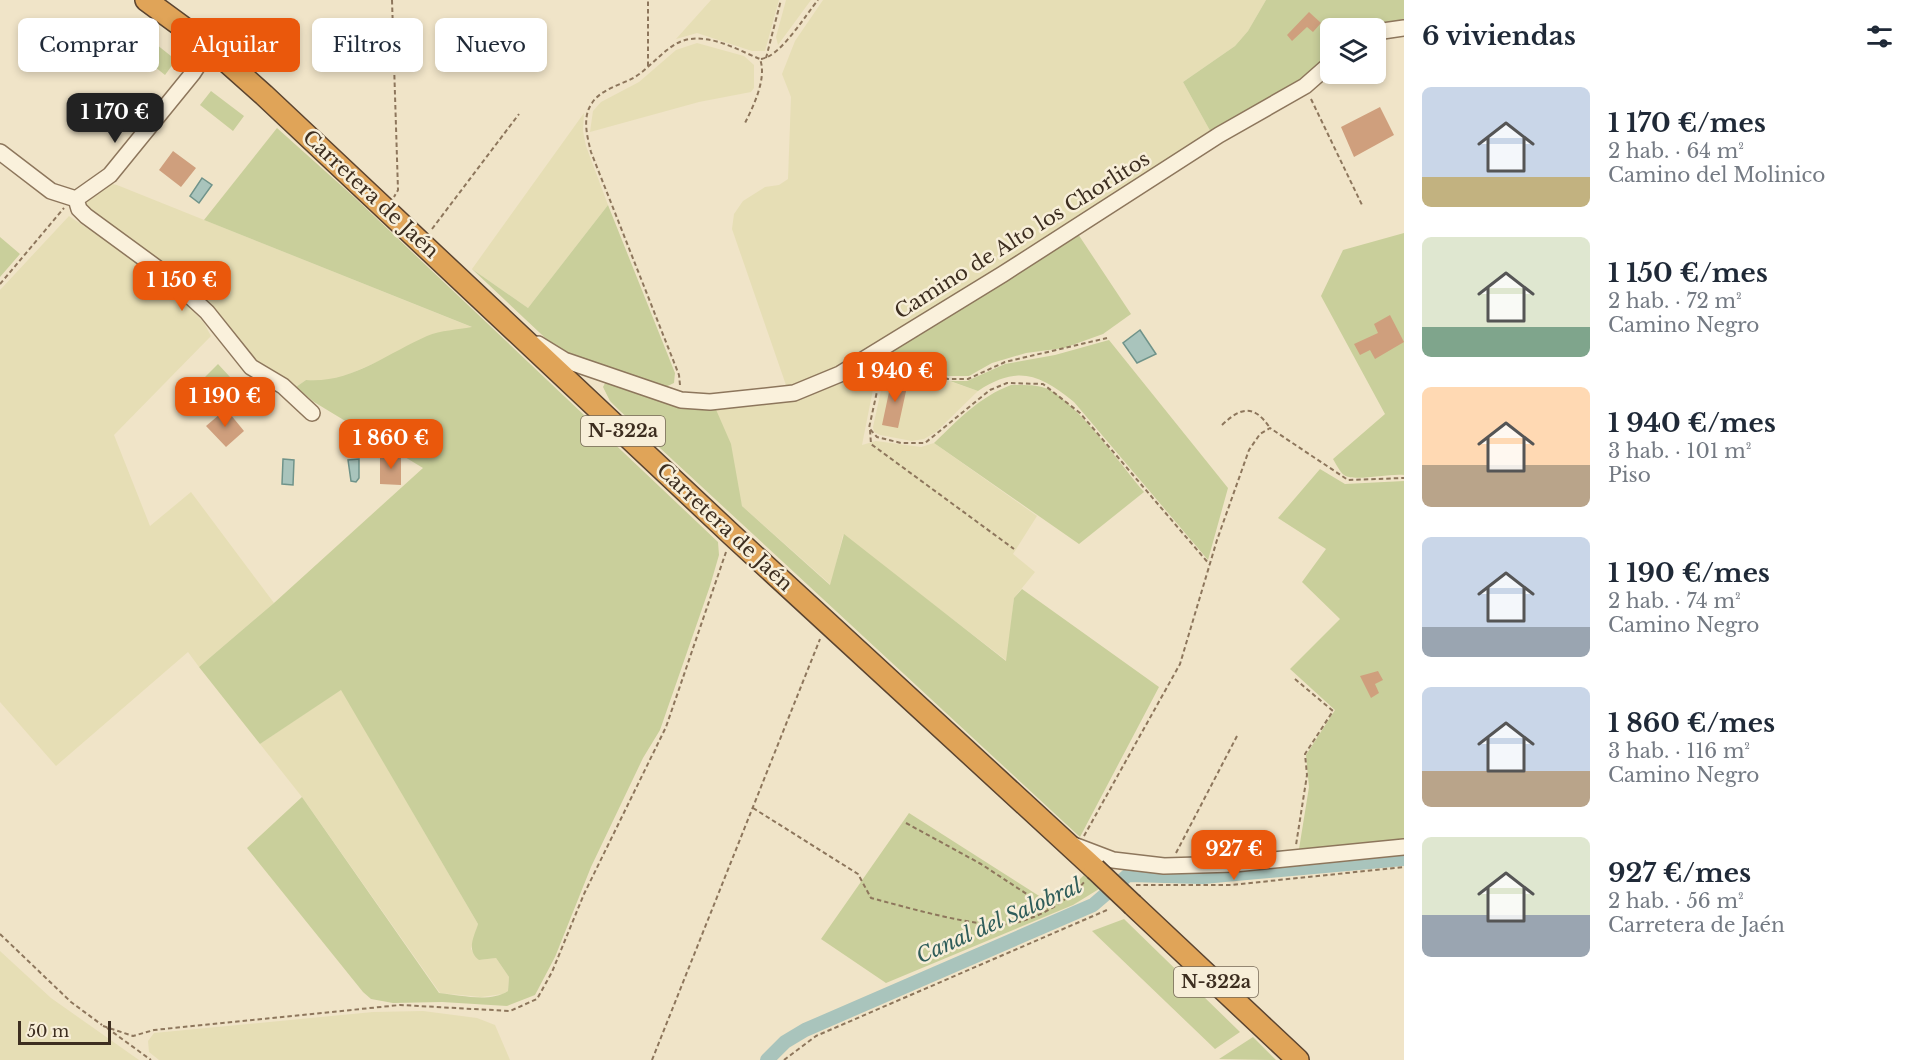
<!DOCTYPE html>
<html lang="es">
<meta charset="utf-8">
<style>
:root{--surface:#fff;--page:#f2f2f3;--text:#1f2937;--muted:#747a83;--accent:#ea580c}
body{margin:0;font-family:"Libre Baskerville",serif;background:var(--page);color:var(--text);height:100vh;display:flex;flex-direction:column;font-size:22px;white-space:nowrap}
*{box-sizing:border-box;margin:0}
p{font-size:20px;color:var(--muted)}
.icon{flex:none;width:33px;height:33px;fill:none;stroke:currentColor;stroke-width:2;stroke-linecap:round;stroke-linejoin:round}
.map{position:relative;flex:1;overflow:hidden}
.drawer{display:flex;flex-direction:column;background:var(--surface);width:510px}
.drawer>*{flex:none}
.hud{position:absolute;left:18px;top:18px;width:570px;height:54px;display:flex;gap:12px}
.controls{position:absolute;left:1320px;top:18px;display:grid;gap:12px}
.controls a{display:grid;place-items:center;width:66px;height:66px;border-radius:9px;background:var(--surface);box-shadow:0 3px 9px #0003;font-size:30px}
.scale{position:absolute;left:18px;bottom:15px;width:93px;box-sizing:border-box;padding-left:6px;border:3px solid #3d2e20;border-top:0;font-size:16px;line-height:21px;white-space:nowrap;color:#3d2e20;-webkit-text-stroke:4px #f7eed8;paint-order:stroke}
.price{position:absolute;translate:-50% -51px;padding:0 14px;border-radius:12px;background:var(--accent);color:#fff;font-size:20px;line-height:39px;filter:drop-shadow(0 2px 3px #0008)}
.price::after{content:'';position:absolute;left:50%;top:36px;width:18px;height:14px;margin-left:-9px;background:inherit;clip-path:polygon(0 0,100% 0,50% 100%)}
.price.active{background:#222;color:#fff}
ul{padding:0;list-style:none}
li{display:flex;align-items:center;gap:18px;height:150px;padding:0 18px}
li span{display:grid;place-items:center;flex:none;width:168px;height:120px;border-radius:9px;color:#555}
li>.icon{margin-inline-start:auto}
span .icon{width:72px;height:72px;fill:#fffc;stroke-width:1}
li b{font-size:26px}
h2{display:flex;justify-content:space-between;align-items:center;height:72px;padding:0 18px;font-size:26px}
.chip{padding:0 21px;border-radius:9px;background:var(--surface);box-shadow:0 3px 9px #0003;font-size:21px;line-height:54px}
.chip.active{background:var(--accent);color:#fff}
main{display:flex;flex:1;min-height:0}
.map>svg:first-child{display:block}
.farmland{fill:#e6deb5}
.green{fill:#c9cf9b}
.water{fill:#a9c4bc;stroke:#6f938a;stroke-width:1.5}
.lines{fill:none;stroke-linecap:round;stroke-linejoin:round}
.canal{stroke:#a9c4bc;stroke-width:14}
.building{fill:#cf9f7d}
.minor-casing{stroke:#8d765c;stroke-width:18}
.highway-casing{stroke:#5b4430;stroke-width:24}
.path{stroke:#8d765c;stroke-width:2;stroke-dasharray:4.5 3;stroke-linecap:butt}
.minor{stroke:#faf1dc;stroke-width:15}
.highway{stroke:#e0a458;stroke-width:21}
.highway-bridge-casing{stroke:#5b4430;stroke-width:24;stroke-linecap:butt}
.highway-bridge{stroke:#e0a458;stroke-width:21}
.labels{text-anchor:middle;stroke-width:5;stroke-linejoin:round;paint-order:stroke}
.shield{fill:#f7eed8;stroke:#756857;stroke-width:1.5}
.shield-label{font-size:18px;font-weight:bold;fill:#3d2e20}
.street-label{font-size:20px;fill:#3d2e20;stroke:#f7eed8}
.water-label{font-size:21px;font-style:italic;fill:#2f5d5a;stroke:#f7eed8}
</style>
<main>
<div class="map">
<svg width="1404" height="1060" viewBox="0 0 1404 1060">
<rect width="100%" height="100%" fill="#f0e4c8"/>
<path class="farmland" d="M 711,0 L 779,0 L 765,51 L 752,51 L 697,33 L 676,39 Z
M 786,0 L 811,0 L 778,45 L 776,37 Z
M 823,0 L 1266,0 L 1248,31 L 1235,46 L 1183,82 L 1213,136 L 853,361 L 787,388 L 732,229 L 734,214 L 743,201 L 765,187 L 779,185 L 788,179 L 791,97 L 782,74 L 795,41 Z
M 697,43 L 744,56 L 754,65 L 754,88 L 751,92 L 699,102 L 590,132 L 593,111 L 601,102 L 639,82 L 676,50 Z
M 584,113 L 583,131 L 586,146 L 608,205 L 528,308 L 472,269 Z
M 108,183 L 117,185 L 474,328 L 449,331 L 340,378 L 319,381 L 306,380 L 296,387 L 261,366 L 244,349 L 221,317 L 194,291 L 85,210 L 87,199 Z
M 69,216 L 133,259 L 170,287 L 204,323 L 211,336 L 114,435 L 150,526 L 191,492 L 274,603 L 199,667 L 188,652 L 56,766 L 0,702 L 0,290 Z
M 879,359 L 862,445 L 876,441 L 921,447 L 934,443 L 1037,516 L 1013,554 L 1035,572 L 1014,598 L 1007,661 L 843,535 L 831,585 L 742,506 L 714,405 L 761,404 L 803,396 Z
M 887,363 L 920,371 L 978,391 L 936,432 L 924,439 L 912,441 L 880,435 L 874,432 L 873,427 Z
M 341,689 L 478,924 L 471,949 L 479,960 L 496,958 L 509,977 L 508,991 L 503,994 L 481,997 L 440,993 L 302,797 L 260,744 Z
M 0,951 L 51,998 L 139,1060 L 0,1060 Z
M 423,1011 L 477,1018 L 495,1025 L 510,1060 L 159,1060 L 149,1052 L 148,1041 L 154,1033 L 373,1012 Z"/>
<path class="green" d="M 1266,0 L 1404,0 L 1404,23 L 1370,28 L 1330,28 L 1330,59 L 1317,70 L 1213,136 L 1183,82 L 1235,46 L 1248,31 Z
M 142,33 L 176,60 L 165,75 L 130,47 Z
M 211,91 L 244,116 L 233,131 L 200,105 Z
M 277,128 L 354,197 L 718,542 L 719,555 L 710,586 L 660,730 L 643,758 L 591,867 L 555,957 L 535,995 L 507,1006 L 442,1002 L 393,1003 L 371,999 L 363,992 L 247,848 L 302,797 L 439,993 C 460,995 490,1003 508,991 L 509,977 L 496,958 L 479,960 C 466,950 474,937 478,924 L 341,690 L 260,744 L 199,667 L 274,603 L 423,468 L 314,402 L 296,387 L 306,380 C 350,384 388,353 427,336 C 441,330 457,330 472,327 L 204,220 Z
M 608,205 L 675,373 L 674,383 L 659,390 L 557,349 L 472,269 L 528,308 Z
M 1076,231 L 1131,314 L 1103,334 L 1064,348 L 1026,353 L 992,363 L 969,376 L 948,376 L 891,361 L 887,349 Z
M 1404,233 L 1404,475 C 1390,473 1353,482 1344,475 C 1340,472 1336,464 1333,459 L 1385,414 L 1321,296 L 1343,250 Z
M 0,237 L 20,254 L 0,277 Z
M 1109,340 L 1228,488 L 1208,560 L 1074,402 C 1039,374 1018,365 978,391 L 950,381 L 967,381 L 1005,364 L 1055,355 Z
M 218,364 L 230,377 L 198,409 L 186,396 Z
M 606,381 L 714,405 L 731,444 L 742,506 L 830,585 L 844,534 L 1006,661 L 1014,598 L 1022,589 L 1159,687 L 1080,837 L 620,411 L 610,401 L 603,387 Z
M 1011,385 C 1022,385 1037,384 1048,389 C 1079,405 1120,464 1144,492 L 1079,544 L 934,443 C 958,420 979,397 1011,385 Z
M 1320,469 L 1345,484 L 1404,481 L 1404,843 L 1304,852 L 1299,849 L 1309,787 L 1306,755 L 1335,710 L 1290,669 L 1340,619 L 1302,582 L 1326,549 L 1278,518 Z
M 909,813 L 1047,901 L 1058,901 L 1084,875 L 1099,889 L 1073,905 L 886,983 L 821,939 Z
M 1124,919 L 1240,1032 L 1215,1049 L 1092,931 Z
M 1253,1037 L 1276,1060 L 1219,1059 Z"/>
<path class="water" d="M 202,178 L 212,185 L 199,203 L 190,196 Z
M 1140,330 L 1156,354 L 1137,363 L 1123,343 Z
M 235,379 L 255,399 L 246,408 L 226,388 Z
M 283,459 L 294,460 L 293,485 L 282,484 Z
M 359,459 L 359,478 L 356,482 L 351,481 L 348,460 Z"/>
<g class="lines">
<path class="canal" d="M 767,1060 L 785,1042 L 805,1030 L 1093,905 L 1128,875 L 1203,877 L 1404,859"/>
</g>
<path class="building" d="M 1309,12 L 1321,23 L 1313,32 L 1307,27 L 1292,41 L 1287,35 Z
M 1380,107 L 1394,135 L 1354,157 L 1341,127 Z
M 173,151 L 196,168 L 181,187 L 159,170 Z
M 1390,315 L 1404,342 L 1375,359 L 1370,350 L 1360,355 L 1354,344 L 1378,333 L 1374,324 Z
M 892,378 L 908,382 L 898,428 L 882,425 Z
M 226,409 L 244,431 L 226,447 L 206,426 Z
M 380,456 L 401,456 L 401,485 L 380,484 Z
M 1378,671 L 1383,680 L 1375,684 L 1379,693 L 1371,698 L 1360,676 Z"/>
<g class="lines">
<g class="minor-casing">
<path id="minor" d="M 1376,32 L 1404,28
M 0,152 L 51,191 L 76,199 L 110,175 L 193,73 L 210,47
M 76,199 L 79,209 L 86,216 L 168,276 L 207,312 L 251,367 L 283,386 L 312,413
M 538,344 L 564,360 L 681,400 L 710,402 L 794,393 L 840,374 L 1003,274 L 1219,135 L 1305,86 L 1330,64
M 1071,844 L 1113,860 L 1164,866 L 1234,864 L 1404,847"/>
</g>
<g class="highway-casing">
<path id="highway" d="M 146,0 L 210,47 L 264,95 L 732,535 L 1095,869
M 1133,905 L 1298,1060"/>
</g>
<path class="path" d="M 392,0 L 398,190 L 394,197
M 766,58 L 781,0
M 761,59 C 780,57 805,16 818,0
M 648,66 L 648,0
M 1311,99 L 1362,205
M 432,229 L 519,114
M 0,284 L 64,208
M 887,361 L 948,379 L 968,379 L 1005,362 L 1107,338
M 883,364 L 869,428 L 877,437 L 901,443 L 925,443 L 990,390 L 1007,383 L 1043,384 L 1080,413 L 1210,565
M 680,385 L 679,375 L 591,152 C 587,136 582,117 592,103 C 601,89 621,85 635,77 C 653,66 668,42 690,39 C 715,36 738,50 760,59 C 767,78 754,105 745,123
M 1222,425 C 1241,407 1254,404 1270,428
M 870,430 L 871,444 L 1014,549
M 1295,679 L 1333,711 L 1305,754 L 1307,775 L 1296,845
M 753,808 L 858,874 L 871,898 C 902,906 980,929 1009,924 C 1036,920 1067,902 1085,881
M 906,823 L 981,864 L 1048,908
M 1084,836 L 1180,664 L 1217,540 L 1249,450 L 1260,434 L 1270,428 L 1348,480 L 1404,478
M 1176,853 L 1237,736
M 1136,885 L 1231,885 L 1404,867
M 0,934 L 71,1002 L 102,1025
M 103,1026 L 133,1036 L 154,1030 L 400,1005 L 510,1011 L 537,999 L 552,972 L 584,894 L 666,727 L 726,552
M 107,1028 L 151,1060
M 652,1060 L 820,639
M 784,1060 L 816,1036 L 1107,910"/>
<use href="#minor" class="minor"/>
<use href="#highway" class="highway"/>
<g class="highway-bridge-casing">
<path id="highway-bridge" d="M 1095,869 L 1133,905"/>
</g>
<use href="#highway-bridge" class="highway-bridge"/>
</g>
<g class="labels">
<g class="shield">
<rect x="581" y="416" width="84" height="30" rx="4.5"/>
<rect x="1174" y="967" width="84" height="30" rx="4.5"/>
</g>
<g class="shield-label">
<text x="623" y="437">N-322a</text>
<text x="1216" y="988">N-322a</text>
</g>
<g class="street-label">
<text transform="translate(371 194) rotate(43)" y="7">Carretera de Jaén</text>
<text transform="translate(1022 235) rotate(-32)" y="7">Camino de Alto los Chorlitos</text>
<text transform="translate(725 527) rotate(43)" y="7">Carretera de Jaén</text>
</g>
<g class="water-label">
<text transform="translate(999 921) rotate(-24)" y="7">Canal del Salobral</text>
</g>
</g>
</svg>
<div class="controls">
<a><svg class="icon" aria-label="layers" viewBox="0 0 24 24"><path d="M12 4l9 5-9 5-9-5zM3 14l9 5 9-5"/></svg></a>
</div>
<div class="scale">50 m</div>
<b class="price active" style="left:115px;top:144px">1 170 €</b>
<b class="price" style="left:182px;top:312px">1 150 €</b>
<b class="price" style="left:895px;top:403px">1 940 €</b>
<b class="price" style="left:225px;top:428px">1 190 €</b>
<b class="price" style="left:391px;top:470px">1 860 €</b>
<b class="price" style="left:1234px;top:881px">927 €</b>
<div class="hud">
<a class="chip">Comprar</a>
<a class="chip active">Alquilar</a>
<a class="chip">Filtros</a>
<a class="chip">Nuevo</a>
</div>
</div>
<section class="drawer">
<h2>6 viviendas<svg class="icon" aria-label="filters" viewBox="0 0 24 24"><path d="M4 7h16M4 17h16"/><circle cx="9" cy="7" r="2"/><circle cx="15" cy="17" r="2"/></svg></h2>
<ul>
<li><span style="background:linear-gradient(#c9d6e8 75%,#c2b280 0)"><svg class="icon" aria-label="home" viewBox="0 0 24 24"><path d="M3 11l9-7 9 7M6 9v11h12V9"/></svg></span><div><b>1 170 €/mes</b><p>2 hab. · 64 m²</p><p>Camino del Molinico</p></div></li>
<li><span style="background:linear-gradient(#dfe7d0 75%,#7fa58c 0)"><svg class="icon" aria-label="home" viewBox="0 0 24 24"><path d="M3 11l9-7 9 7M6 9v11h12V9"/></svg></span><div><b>1 150 €/mes</b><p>2 hab. · 72 m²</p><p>Camino Negro</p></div></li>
<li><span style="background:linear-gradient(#ffd9b3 65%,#b9a48a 0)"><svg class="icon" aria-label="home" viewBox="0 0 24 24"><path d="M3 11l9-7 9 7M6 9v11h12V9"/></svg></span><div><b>1 940 €/mes</b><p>3 hab. · 101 m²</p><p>Piso</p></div></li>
<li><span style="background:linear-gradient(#c9d6e8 75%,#9aa5b1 0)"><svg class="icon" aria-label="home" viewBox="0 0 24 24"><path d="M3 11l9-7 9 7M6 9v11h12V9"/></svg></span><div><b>1 190 €/mes</b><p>2 hab. · 74 m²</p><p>Camino Negro</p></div></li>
<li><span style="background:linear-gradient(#c9d6e8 70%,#b9a48a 0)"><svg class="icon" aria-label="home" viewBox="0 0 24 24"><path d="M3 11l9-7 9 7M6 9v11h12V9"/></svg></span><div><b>1 860 €/mes</b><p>3 hab. · 116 m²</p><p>Camino Negro</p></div></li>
<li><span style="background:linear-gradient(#dfe7d0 65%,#9aa5b1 0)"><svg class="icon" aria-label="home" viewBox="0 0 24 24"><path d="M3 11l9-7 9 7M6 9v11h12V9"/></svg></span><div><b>927 €/mes</b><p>2 hab. · 56 m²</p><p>Carretera de Jaén</p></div></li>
</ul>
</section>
</main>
